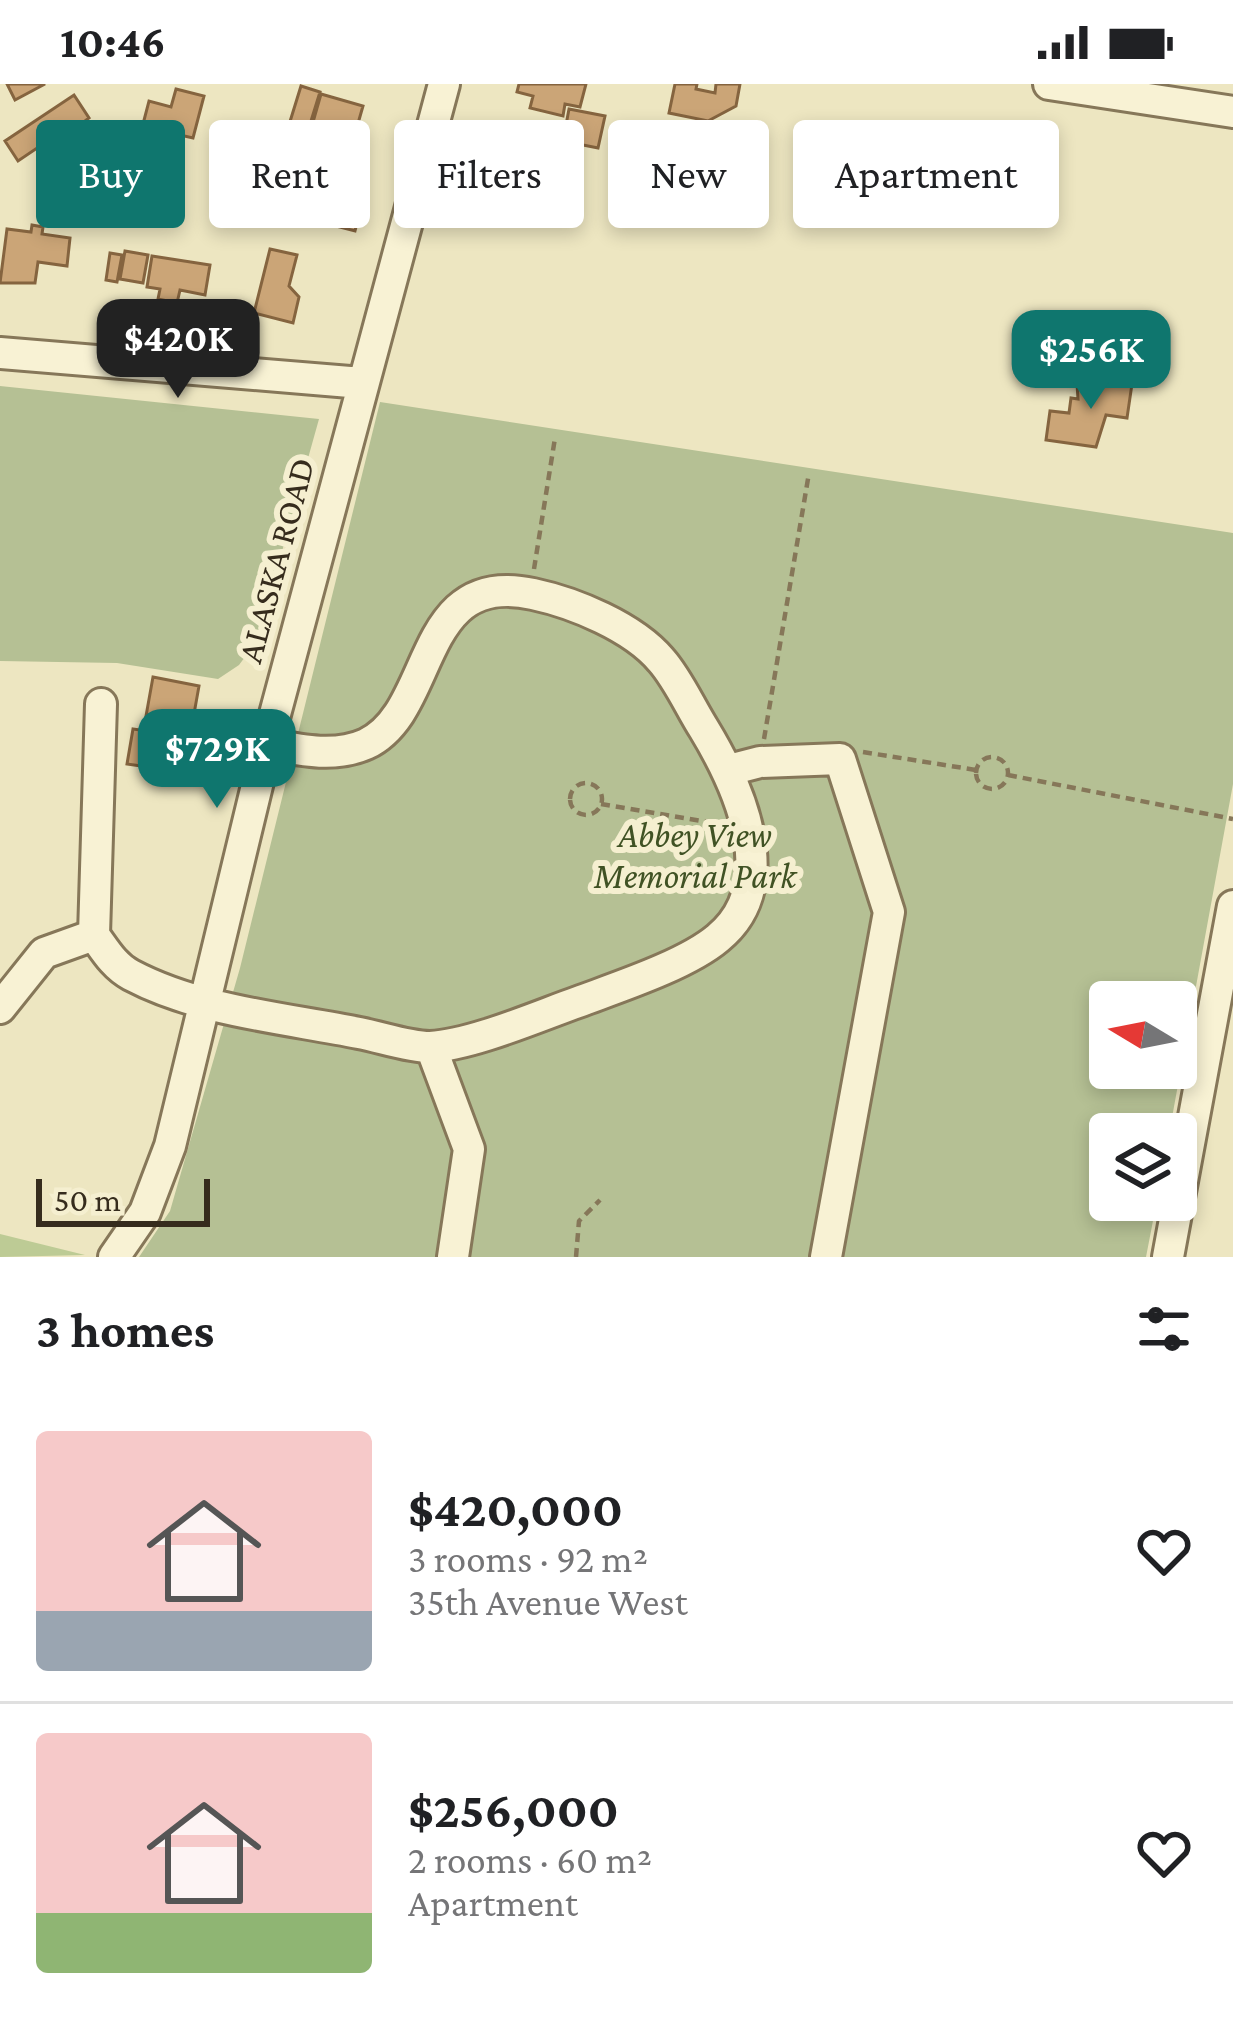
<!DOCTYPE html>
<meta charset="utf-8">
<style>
:root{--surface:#fff;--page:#f2f2f2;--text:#202124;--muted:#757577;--line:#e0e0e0;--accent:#0f766e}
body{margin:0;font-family:"Crimson Pro",serif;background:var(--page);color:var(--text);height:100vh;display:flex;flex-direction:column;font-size:45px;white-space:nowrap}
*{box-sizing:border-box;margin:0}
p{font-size:39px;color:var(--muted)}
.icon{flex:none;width:66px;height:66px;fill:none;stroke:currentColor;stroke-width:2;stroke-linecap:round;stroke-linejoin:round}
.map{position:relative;height:1173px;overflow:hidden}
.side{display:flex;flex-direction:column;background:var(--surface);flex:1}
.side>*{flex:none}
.banner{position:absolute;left:36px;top:36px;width:1161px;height:108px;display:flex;gap:24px}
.needle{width:78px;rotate:280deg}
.controls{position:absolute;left:1089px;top:897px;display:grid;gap:24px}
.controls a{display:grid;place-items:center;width:108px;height:108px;border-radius:12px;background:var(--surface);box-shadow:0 6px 18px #0003;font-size:60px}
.scale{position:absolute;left:36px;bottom:30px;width:174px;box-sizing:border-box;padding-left:12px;border:6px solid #362c1d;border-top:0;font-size:33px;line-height:42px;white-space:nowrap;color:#362c1d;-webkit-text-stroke:9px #f5efd0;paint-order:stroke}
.price{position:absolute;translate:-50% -102px;padding:0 27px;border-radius:24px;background:var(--accent);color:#fff;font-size:39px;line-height:78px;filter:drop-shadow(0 3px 6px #0008)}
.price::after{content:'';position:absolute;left:50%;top:72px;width:36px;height:27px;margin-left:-18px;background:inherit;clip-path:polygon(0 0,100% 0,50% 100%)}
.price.on{background:#222;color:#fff}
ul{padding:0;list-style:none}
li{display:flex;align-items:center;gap:36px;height:300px;padding:0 36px}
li+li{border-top:3px solid var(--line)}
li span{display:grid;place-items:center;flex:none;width:336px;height:240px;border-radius:12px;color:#555}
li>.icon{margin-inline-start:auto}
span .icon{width:144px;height:144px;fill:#fffc;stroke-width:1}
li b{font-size:51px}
h2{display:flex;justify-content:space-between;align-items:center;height:144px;padding:0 36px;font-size:51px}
.tag{padding:0 42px;border-radius:12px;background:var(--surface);box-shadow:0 6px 18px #0003;font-size:42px;line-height:108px}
.tag.on{background:var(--accent);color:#fff}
.status{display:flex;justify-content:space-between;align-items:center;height:84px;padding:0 60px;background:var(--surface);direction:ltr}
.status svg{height:33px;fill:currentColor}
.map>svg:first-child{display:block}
.green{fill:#bdcb95}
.cemetery{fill:#b5c094;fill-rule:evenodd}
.building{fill:#cba577;stroke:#85643f;stroke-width:3}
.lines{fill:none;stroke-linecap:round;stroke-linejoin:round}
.minor-casing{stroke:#867759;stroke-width:36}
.path{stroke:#867759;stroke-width:4.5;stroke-dasharray:9 6;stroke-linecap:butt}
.minor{stroke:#f8f2d4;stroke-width:30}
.labels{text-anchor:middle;stroke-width:12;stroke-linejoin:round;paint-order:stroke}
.street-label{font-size:36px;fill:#362c1d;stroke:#f5efd0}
.park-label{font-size:36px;font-style:italic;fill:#405224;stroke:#f5efd0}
</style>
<div class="status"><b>10:46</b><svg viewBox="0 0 49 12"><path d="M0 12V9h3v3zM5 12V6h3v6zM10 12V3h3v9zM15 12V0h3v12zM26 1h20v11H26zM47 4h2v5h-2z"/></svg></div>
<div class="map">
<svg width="1233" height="1173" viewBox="0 0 1233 1173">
<rect width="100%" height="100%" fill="#ede6c1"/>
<path class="green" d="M 0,1150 L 85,1171 L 0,1173 Z"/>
<path class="cemetery" d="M 0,302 L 319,335 L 257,557 L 239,581 L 218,595 L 117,579 L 0,577 Z
M 380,318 L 1233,449 L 1233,700 L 1169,1050 L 1110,1050 L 1110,1116 L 1157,1116 L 1146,1173 L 139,1173 L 170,1127 L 240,884 ZM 1110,918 L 1176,918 L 1176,984 L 1110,984 Z"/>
<path class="building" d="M 7,0 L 45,0 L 15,16 Z
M 519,0 L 586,0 L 580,23 L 565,20 L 563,32 L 530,24 L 533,12 L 517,8 Z
M 675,0 L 697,0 L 696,5 L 715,9 L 716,0 L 740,0 L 736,22 L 708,37 L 669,29 Z
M 301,2 L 320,8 L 307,50 L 288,44 Z
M 176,5 L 204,12 L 193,54 L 180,51 L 174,73 L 137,63 L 149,17 L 171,23 Z
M 321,10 L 363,22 L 353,57 L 311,45 Z
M 74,11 L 89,34 L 77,43 L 105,81 L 80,98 L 67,95 L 43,60 L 18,77 L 5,57 Z
M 569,25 L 605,32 L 598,64 L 563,57 Z
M 288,45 L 343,61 L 338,80 L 320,74 L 318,81 L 281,71 Z
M 321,85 L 368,94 L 355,147 L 320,138 L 325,120 L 311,116 Z
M293 97a10 10 0 1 1 20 0a10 10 0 1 1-20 0Z
M 291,119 L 305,122 L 302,136 L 287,132 Z
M 32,141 L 43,143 L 42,150 L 70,154 L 67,182 L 38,178 L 35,199 L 0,199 L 7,145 L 31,148 Z
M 270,165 L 297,171 L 289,202 L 299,213 L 293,239 L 254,229 Z
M 125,167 L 148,171 L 143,199 L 120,195 Z
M 110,169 L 122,171 L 117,198 L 106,196 Z
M 152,172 L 210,181 L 205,211 L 180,206 L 177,219 L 158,215 L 160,205 L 147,203 Z
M 1114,290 L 1133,293 L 1127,334 L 1106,331 L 1096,363 L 1046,356 L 1050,327 L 1069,329 L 1071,314 L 1078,315 L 1077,300 L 1109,300 Z
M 153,593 L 199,602 L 192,641 L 146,632 Z
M 133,645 L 161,649 L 155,684 L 127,680 Z"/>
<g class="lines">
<g class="minor-casing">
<path id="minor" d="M 1049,0 L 1233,28
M 0,269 L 362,299
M 729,686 L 760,678 L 840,675 L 889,828 L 826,1173
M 94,851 L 101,620
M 0,924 L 44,869 L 94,851 C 105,866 114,882 131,891 C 199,927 284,934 359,949 C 381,953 408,963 430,963 C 472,961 538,932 578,918 C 618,903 686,881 718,854 C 784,800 738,701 704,645 C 690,623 678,595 661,576 C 633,543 575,519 533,510 C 415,484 437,627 366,660 C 335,674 299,666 267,660
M 431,963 L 469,1065 L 453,1173
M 114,1173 L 145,1128 L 170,1062 L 267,660 L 444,0
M 1168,1173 L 1233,822"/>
</g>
<path class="path" d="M 534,485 L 555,354
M 764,655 L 809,389
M 863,668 L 976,686
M976 689a16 16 0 1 1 32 0a16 16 0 1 1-32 0Z
M 1008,691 L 1233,735
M570 715a16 16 0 1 1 32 0a16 16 0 1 1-32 0Z
M 601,720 L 720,740
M 576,1173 L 579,1137 L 600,1116"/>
<use href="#minor" class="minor"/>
</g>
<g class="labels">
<g class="street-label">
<text transform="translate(275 476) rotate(-75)" y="13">ALASKA ROAD</text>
</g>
<g class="park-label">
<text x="695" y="763">Abbey View<tspan x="695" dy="41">Memorial Park</tspan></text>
</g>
</g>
</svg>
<div class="controls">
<a><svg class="needle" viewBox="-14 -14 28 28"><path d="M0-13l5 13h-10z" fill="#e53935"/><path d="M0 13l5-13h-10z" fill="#757577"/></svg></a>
<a><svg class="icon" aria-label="layers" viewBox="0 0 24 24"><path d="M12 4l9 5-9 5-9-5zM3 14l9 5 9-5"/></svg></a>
</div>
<div class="scale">50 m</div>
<b class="price on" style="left:178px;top:317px">$420K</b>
<b class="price" style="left:1091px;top:328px">$256K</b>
<b class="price" style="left:217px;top:727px">$729K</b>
<div class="banner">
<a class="tag on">Buy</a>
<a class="tag">Rent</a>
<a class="tag">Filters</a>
<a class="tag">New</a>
<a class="tag">Apartment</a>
</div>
</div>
<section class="side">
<h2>3 homes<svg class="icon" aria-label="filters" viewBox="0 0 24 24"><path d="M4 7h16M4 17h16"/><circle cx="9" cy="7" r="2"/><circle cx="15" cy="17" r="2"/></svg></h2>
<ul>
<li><span style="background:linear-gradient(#f6c9c9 75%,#9aa5b1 0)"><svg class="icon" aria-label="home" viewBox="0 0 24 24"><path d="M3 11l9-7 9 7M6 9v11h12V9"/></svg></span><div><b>$420,000</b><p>3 rooms · 92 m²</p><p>35th Avenue West</p></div><svg class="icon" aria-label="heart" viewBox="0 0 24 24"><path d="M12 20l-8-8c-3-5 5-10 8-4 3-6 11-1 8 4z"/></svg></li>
<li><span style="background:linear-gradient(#f6c9c9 75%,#8fb573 0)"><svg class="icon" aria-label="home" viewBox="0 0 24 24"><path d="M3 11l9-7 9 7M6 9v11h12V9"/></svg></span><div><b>$256,000</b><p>2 rooms · 60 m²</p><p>Apartment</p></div><svg class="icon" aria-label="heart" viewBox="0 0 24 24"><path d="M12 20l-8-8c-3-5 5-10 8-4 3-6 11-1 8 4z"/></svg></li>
</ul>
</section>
